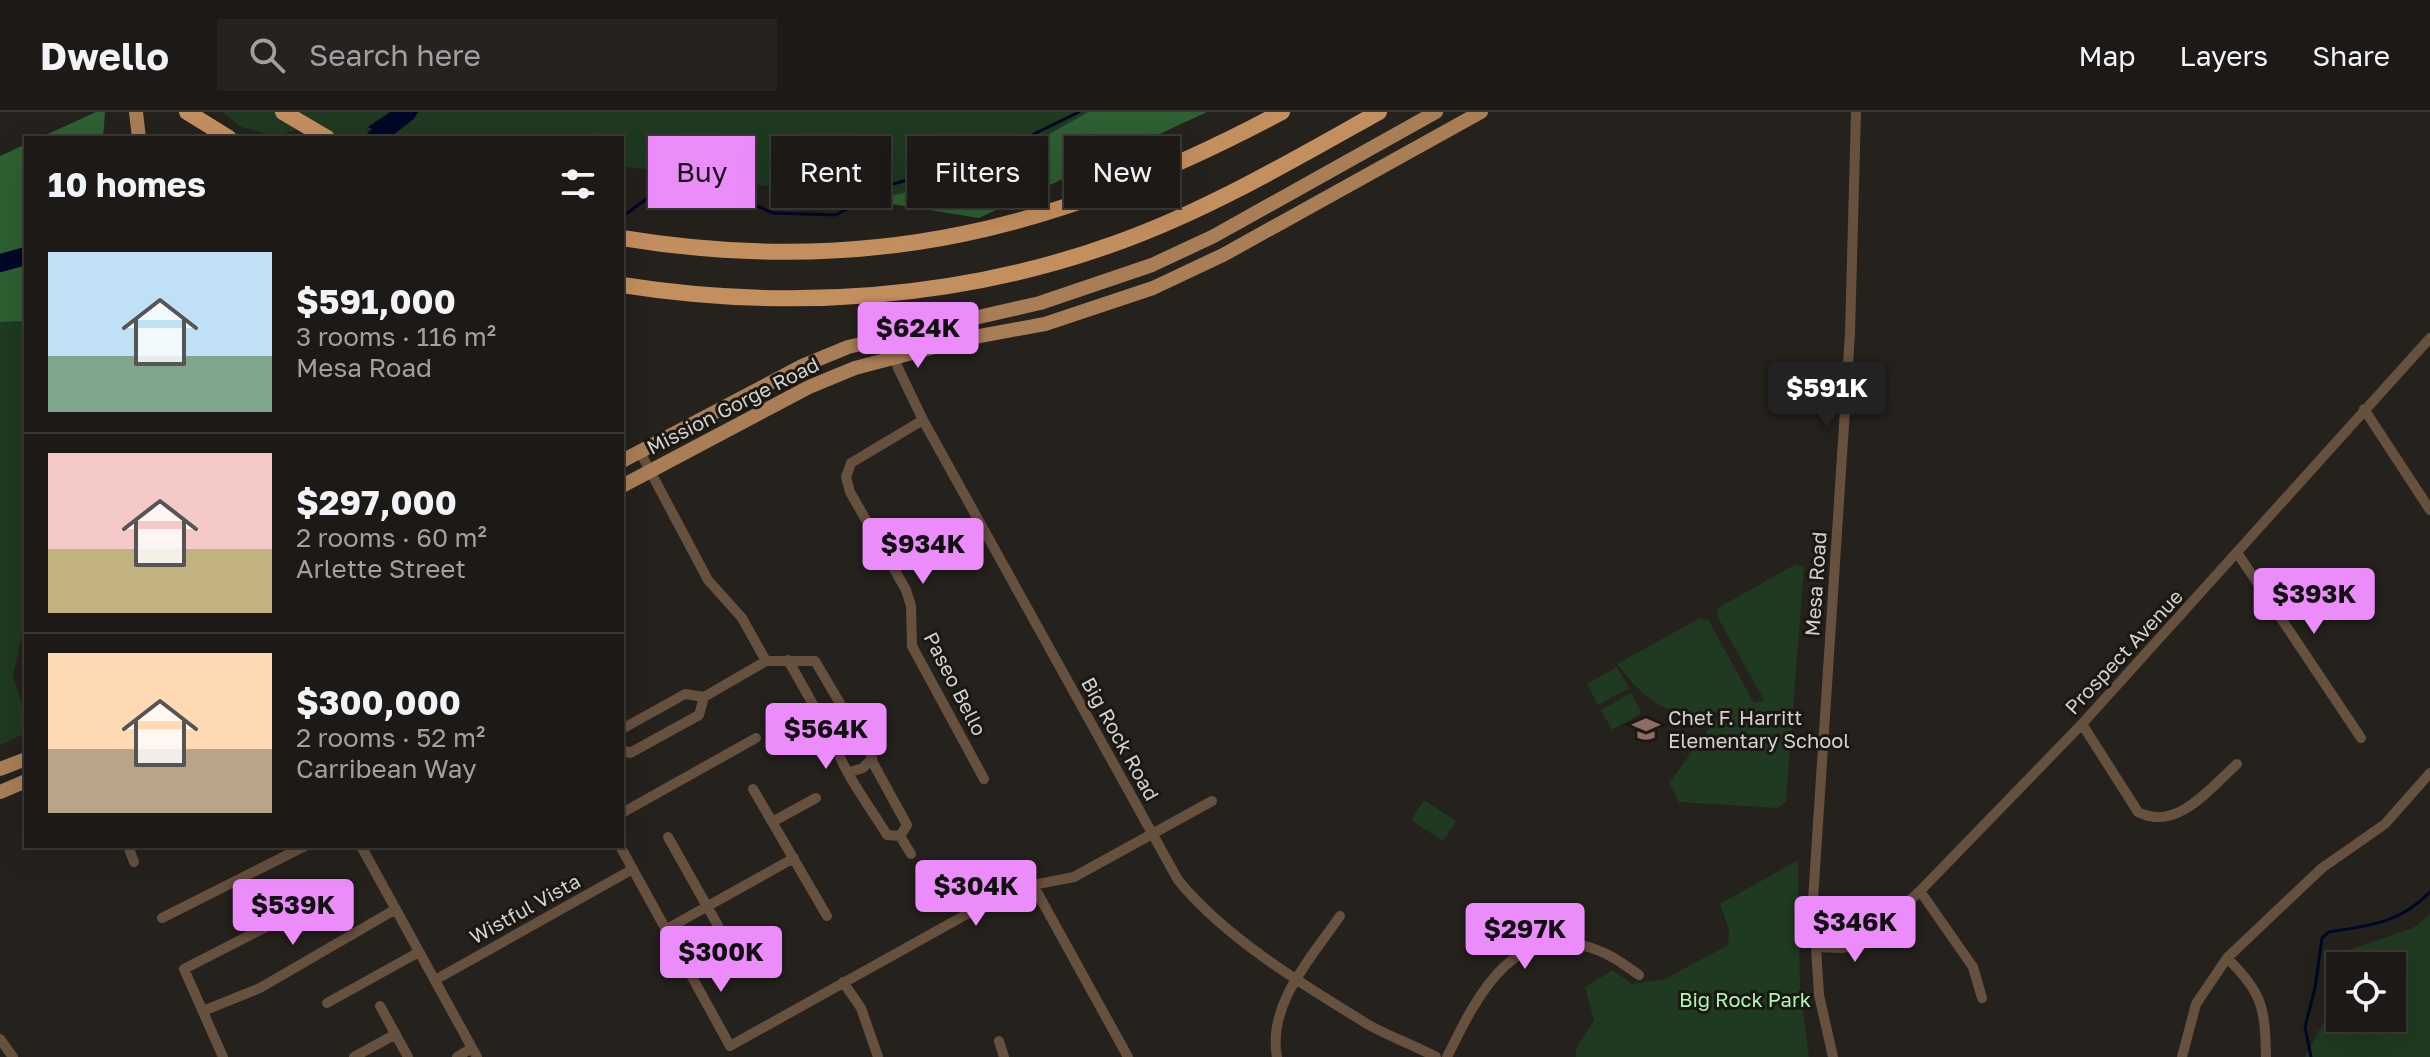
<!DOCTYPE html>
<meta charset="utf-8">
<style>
:root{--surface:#1c1916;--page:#25221f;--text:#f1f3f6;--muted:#a0a0a1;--line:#3a3835;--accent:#ec8cfb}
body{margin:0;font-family:"Golos Text",sans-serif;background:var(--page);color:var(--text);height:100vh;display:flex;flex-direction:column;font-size:30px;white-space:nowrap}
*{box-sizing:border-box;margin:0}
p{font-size:26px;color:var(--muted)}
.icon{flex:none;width:44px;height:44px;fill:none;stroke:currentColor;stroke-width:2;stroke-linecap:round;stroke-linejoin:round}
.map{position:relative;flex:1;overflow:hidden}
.details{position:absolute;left:24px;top:24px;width:600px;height:712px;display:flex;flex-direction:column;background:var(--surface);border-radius:0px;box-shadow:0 8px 32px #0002,0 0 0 2px var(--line)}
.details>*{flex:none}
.top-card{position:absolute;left:648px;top:24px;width:760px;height:72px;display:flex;gap:16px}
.controls{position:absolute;left:2326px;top:840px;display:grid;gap:16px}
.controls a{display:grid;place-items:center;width:80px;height:80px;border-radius:0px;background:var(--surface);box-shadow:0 8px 32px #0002,0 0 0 2px var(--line);font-size:40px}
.price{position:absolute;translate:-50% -68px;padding:0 18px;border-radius:8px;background:var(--accent);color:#111;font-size:26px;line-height:52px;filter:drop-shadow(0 2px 4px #0008)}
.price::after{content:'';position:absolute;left:50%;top:48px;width:24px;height:18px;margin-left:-12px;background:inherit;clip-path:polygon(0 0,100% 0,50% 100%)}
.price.on{background:#222;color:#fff}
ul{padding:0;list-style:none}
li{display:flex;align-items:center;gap:24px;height:200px;padding:0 24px}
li+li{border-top:2px solid var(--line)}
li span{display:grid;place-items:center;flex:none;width:224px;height:160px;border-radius:0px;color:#555}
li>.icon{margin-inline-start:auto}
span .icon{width:96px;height:96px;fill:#fffc;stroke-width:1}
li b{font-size:34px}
h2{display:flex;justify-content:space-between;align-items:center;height:96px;padding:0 24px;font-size:34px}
.tag{padding:0 28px;border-radius:0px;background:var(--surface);box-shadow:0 8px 32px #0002,0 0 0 2px var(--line);font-size:28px;line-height:72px}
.tag.on{background:var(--accent);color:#111}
header{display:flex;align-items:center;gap:48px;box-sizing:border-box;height:112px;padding:0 40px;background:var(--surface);border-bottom:2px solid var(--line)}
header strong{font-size:38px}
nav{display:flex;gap:44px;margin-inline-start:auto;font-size:28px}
.search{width:560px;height:72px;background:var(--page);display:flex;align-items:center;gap:20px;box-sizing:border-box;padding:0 28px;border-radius:0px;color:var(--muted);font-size:30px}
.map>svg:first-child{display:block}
.green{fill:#1f3a21;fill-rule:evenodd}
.forest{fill:#2e6033}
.water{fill:#000726}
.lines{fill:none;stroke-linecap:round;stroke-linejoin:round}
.stream{stroke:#000726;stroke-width:3}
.river{stroke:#000726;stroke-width:18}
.minor{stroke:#66503e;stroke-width:10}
.major{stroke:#a97e56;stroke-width:14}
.highway{stroke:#c48f5f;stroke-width:16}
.labels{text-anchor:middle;stroke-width:6;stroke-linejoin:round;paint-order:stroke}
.street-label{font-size:20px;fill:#d4d1cf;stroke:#1b1814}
.poi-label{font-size:20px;fill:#d4d1cf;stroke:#1b1814;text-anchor:start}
.park-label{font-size:20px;fill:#acf7b0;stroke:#1b1814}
</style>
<header>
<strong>Dwello</strong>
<div class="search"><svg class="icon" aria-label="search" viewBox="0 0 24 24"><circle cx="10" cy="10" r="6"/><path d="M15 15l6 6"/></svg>Search here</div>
<nav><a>Map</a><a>Layers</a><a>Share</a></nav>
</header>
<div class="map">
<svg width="2430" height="945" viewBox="0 0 2430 945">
<rect width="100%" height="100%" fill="#25211d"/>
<path class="green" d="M 222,0 L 1088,0 L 986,58 L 873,89 L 622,54 L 622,26 L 344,26 L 311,14 L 275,24 L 241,15 Z
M 26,209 L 26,503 L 13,564 L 26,606 L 26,621 L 0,633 L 0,210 Z
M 1796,452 L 1804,455 L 1786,689 L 1778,696 L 1679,690 L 1669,671 L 1713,611 L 1733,598 C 1675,609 1653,598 1617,552 L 1700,506 L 1709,509 L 1754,591 L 1764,588 L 1717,504 L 1718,496 Z
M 1617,555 L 1629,576 L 1598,593 L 1587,572 Z
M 1631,581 L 1642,601 L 1612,618 L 1601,598 Z
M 1424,688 L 1456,709 L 1443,729 L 1411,708 Z
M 1798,748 L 1800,875 L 1809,945 L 1576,945 L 1576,937 L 1594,908 L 1585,875 L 1613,858 L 1632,872 L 1665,867 L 1728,833 L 1729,817 L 1720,792 Z
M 2430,802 L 2430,945 L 2305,945 L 2331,896 L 2330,844 L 2413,816 ZM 2340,854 L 2392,854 L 2392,906 L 2340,906 Z"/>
<path class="forest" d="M 96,0 L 105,0 L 103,26 L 39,26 Z
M 1088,0 L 1207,0 L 979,106 L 873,89 L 986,58 Z
M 26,32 L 26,209 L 0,210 L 0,44 Z"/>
<path class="water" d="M 390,0 L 419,0 L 385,24 L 368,15 Z"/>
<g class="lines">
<path class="stream" d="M 622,105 L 692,53 L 720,52 L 746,89 L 773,101 L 836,103 L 889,73 L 979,49 L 1079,0
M 2311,945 L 2305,915 L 2315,876 L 2322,826 L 2329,820 C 2369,814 2400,811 2430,780"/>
<path class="river" d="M 375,26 L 408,0
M 0,151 L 26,144"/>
<path class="minor" d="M 888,224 L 898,256 L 923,308 L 1178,768 C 1225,826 1305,874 1369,913 C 1390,925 1414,933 1436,945
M 2364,297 L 2430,398
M 923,308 L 851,351 L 846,365 L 850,380 L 906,478 L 911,494 L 912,534 L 984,667
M 640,340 L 708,468 L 742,506 L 766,549
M 2238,442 L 2361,626
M 788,548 L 837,635 C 840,655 874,701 887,723 L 900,724
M 2082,612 L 2138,700 C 2177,720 2210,676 2237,652
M 622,617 L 685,582 L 704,585 L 766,549 L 815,549 L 857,620 L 869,632 L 873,651 L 907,713 L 900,724
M 622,638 L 630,641 L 699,603 L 704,585
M 850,660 L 863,656 L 872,646
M 753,677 L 827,804
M 622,701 L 756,626
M 772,710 L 816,686
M 900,724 L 911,742
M 668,725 L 739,851
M 128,734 L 134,750
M 361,734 L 477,945
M 620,734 L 730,934 L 1012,777 L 1074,765 L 1212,689
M 1032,771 L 1128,945
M 1920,779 L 1973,855 L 1982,886
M 162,806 L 305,734
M 665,818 L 794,746
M 1816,835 L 1842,836 L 1865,831 L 1920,779 L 2082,612 L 2430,226
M 2227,846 C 2263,881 2265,896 2266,945
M 435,868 L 633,757
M 843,870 L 861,896 L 878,945
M 327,891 L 419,840
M 380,894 L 408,945
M 203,899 L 260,876 L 396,797
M 0,927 L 13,945
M 999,929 L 1004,945
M 223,945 L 184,857 L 268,814
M 354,945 L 396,922
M 457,945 L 472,936
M 1277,945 C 1267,892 1312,845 1340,804
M 1447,945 C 1478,882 1516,803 1602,840 C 1617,846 1627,855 1639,863
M 1833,945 L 1819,883 L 1813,788 L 1850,221 L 1856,0
M 2182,945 L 2196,892 L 2227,846 L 2322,756 L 2385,712 L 2430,661"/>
<path class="major" d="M 136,0 L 139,26
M 622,349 L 802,254 L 848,235 L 1040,191 L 1152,153 L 1214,124 L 1436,0
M 622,374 L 809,275 L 855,256 L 969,226 L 1045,212 L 1153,176 L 1223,143 L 1481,0
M 0,657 L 26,647
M 0,680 L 26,669"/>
<path class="highway" d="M 187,0 L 229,26
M 283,0 L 327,26
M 622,126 C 870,167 1064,116 1282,0
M 622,173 C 788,199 960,188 1119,130 C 1210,97 1295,47 1379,0"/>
</g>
<defs>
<g id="school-bare" transform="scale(2.16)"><path d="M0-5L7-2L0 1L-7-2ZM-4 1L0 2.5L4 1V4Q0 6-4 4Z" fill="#8d6e63" stroke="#1b1814" stroke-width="2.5" paint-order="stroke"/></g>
</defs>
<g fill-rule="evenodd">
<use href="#school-bare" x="1646" y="617"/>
</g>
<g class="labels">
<g class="street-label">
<text transform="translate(733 294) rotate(-27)" y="7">Mission Gorge Road</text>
<text transform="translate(1816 472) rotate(-86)" y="7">Mesa Road</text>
<text transform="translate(2124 540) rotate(-47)" y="7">Prospect Avenue</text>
<text transform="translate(955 572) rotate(63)" y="7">Paseo Bello</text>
<text transform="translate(1120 627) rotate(61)" y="7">Big Rock Road</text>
<text transform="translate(525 797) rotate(-29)" y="7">Wistful Vista</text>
</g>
<g class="poi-label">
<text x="1668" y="613">Chet F. Harritt<tspan x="1668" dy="23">Elementary School</tspan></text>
</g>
<g class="park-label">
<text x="1745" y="895">Big Rock Park</text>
</g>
</g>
</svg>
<div class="controls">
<a><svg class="icon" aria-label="locate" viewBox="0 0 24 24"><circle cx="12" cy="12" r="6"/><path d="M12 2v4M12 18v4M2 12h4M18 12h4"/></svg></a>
</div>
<b class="price" style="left:918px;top:258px">$624K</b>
<b class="price on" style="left:1827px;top:318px">$591K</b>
<b class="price" style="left:923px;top:474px">$934K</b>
<b class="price" style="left:2314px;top:524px">$393K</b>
<b class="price" style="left:826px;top:659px">$564K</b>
<b class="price" style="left:976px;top:816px">$304K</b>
<b class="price" style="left:293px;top:835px">$539K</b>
<b class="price" style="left:1855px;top:852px">$346K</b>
<b class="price" style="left:1525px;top:859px">$297K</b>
<b class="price" style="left:721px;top:882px">$300K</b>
<div class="top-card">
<a class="tag on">Buy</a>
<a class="tag">Rent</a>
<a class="tag">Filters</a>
<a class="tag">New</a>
</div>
<section class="details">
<h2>10 homes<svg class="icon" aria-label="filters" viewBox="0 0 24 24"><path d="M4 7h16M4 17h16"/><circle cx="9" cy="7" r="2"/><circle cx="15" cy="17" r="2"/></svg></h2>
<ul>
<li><span style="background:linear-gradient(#bfe0f5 65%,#7fa58c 0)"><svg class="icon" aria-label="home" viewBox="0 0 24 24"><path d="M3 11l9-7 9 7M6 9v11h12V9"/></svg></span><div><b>$591,000</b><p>3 rooms · 116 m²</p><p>Mesa Road</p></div></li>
<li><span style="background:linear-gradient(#f6c9c9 60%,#c2b280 0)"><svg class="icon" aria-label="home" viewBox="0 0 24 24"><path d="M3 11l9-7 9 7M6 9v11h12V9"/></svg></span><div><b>$297,000</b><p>2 rooms · 60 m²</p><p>Arlette Street</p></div></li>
<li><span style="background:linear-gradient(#ffd9b3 60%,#b9a48a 0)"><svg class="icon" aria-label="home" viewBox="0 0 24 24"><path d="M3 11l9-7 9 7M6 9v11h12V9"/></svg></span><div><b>$300,000</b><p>2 rooms · 52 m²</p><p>Carribean Way</p></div></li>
</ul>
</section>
</div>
